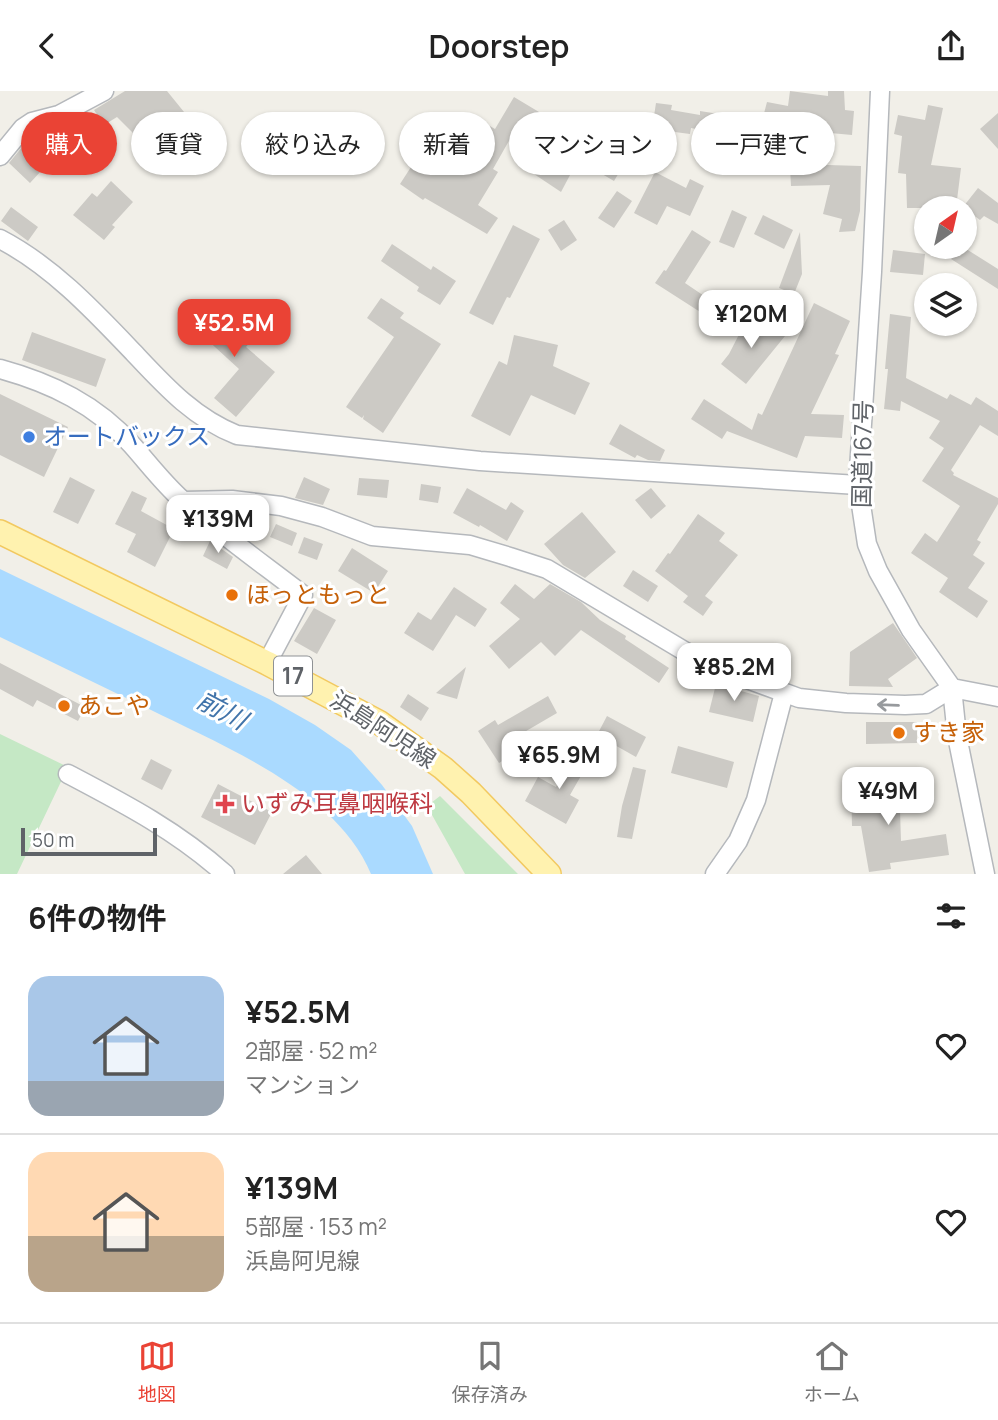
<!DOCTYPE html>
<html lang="ja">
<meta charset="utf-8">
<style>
:root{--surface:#fff;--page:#f6f6f6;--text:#222;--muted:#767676;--line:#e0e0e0;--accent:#ea4335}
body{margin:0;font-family:Manrope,"Noto Sans JP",sans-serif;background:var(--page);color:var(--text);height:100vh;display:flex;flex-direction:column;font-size:26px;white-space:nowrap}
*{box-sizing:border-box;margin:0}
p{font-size:23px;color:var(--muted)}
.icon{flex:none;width:38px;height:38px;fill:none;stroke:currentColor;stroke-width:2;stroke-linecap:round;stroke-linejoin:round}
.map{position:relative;height:783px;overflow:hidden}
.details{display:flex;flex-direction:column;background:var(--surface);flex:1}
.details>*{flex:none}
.top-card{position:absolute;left:21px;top:21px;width:957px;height:63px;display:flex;gap:14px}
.needle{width:46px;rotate:34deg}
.fabs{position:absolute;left:914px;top:105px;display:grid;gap:14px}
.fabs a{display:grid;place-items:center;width:63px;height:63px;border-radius:50%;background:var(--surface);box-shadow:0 2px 5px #0004;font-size:35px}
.scale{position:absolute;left:21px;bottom:18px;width:136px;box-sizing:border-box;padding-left:7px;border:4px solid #5f6368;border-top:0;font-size:19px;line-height:24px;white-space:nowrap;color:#5f6368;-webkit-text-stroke:5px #fff;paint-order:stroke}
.price{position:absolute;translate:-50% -60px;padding:0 16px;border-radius:14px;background:#fff;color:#222;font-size:23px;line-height:46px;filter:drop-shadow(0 2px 4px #0008)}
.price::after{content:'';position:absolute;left:50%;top:42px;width:21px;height:16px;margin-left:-10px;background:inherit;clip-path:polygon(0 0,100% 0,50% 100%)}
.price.active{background:var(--accent);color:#fff}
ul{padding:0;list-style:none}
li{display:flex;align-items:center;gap:21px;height:175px;padding:0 28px}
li+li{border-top:2px solid var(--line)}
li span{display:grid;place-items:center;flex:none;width:196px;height:140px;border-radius:21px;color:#555}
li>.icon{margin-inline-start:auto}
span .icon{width:84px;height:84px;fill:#fffc;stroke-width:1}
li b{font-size:30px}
h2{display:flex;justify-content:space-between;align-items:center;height:84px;padding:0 28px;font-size:30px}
.chip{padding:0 24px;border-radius:32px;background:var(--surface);box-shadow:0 2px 5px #0004;font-size:24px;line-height:63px}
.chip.active{background:var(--accent);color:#fff}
header{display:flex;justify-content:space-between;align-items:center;height:91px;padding:0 28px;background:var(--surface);font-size:32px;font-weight:600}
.dock{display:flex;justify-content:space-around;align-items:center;height:98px;border-top:2px solid var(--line);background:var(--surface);font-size:19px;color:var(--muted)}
.dock a{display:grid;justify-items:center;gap:4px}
.dock .active{color:var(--accent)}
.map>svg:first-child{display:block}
.green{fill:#c5e8c5}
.water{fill:#aadaff}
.building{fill:#cccac5}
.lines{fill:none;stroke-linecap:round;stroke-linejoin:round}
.minor-casing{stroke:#b5b8bc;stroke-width:21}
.major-casing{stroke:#f2c960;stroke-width:26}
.minor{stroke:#fff;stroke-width:18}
.major{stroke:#fff2af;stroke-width:23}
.oneway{stroke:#979a9d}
.shop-dot{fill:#3f7fe0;stroke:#fff;stroke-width:2.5}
.food-dot{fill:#e8710a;stroke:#fff;stroke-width:2.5}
.health-dot{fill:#e0444e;stroke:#fff;stroke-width:2.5}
.labels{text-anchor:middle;stroke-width:6;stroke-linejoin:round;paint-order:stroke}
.shield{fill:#fff;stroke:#8f9295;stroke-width:2}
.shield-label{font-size:23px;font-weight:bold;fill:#5f6368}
.shop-label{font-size:24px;fill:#366cbe;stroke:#fff;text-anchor:start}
.street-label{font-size:24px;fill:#5f6368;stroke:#fff}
.food-label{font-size:24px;fill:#c56008;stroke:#fff;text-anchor:start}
.health-label{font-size:24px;fill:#be3a42;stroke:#fff;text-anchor:start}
.water-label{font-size:26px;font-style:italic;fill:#4174aa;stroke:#fff}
</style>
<header><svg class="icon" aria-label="back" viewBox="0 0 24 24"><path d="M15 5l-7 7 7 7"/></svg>Doorstep<svg class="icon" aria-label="share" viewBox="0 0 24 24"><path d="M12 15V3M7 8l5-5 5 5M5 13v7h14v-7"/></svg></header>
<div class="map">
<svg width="998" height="783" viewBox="0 0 998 783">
<rect width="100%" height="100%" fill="#f1efe8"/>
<path class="green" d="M 0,643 L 68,676 L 17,783 L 0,783 Z
M 440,705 L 518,783 L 465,783 L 427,715 Z"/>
<path class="water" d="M 0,478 L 269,608 L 315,634 L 351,659 L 382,694 L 412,735 L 433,783 L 371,783 C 338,701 223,655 149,618 C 99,594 50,570 0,546 Z"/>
<path class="building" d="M 125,0 L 167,0 L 197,37 L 165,69 L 142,45 L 139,48 L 117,26 L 104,34 L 94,19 Z
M 790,0 L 828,5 L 828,0 L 844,0 L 845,19 L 854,20 L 852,44 L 776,37 L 773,58 L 757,56 L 758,50 L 691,37 L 690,43 L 652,38 L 656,12 L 672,14 L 671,19 L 700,24 L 700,20 L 762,30 L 767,11 L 788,15 Z
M 514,6 L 539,21 L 528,40 L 518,34 L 493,78 L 498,81 L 478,114 L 498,127 L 487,143 L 425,107 L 423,109 L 400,93 L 411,76 L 413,78 L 433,44 L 462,63 L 481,30 L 495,38 Z
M 928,14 L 943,17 L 931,74 L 961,77 L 956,117 L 907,117 L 906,83 L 898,82 L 902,45 L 894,43 L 898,24 L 925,29 Z
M 998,22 L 998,58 L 980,38 Z
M 576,27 L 632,60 L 614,90 L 578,69 L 561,101 L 534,83 L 562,37 L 570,42 Z
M 53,38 L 70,59 L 56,70 L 53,67 L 30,92 L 9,72 L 22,56 L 25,60 Z
M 828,74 L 861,75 L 860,120 L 855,140 L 839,141 L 842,128 L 823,123 L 830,94 L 791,95 L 790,77 Z
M 655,81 L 686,97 L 690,88 L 704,95 L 690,125 L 667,115 L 657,134 L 634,122 Z
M 111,90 L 133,111 L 112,134 L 115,136 L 104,149 L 73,124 L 92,102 L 97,106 Z
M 978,97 L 998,112 L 998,133 L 984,125 L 980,129 L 963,116 Z
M 617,100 L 632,110 L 614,137 L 598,127 Z
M 11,116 L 38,136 L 28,150 L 1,130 Z
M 732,119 L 747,126 L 734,157 L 719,151 Z
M 763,124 L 793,139 L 784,158 L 754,143 Z
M 564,129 L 577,149 L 561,160 L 548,139 Z
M 513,134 L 540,148 L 510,207 L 507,206 L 493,234 L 469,222 Z
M 692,139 L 711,151 L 685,192 L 716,213 L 708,226 L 655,192 L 664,179 L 666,180 Z
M 800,141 L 802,183 L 794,203 L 779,197 Z
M 392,153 L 431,179 L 433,175 L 456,190 L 440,214 L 417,200 L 419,196 L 381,170 Z
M 959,156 L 963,156 L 998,178 L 998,198 L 951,168 Z
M 893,159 L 925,163 L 923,184 L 890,181 Z
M 381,207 L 404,222 L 400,227 L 441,253 L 383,342 L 363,328 L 364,324 L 362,327 L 346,316 L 394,246 L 367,227 Z
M 212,212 L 252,249 L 246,256 L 275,281 L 236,326 L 214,307 L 239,278 L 191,234 Z
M 814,212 L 850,230 L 835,263 L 839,264 L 811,323 L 844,324 L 842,347 L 805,345 L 797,367 L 727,340 L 722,348 L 691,328 L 704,308 L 752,339 L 758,322 L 762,324 Z
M 890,223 L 911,226 L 906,287 L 947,308 L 950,303 L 971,314 L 976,306 L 998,320 L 998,345 L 980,334 L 951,379 L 954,382 L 953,384 L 998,407 L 998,413 L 977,449 L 981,451 L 973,464 L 985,472 L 968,497 L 988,510 L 977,527 L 939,501 L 948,487 L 911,462 L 925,442 L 937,451 L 960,415 L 922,390 L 944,357 L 929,347 L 940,330 L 901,310 L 900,320 L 884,318 L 888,278 L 885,278 Z
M 748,226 L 785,245 L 746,293 L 721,273 L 729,263 Z
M 32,241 L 106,268 L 96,296 L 22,269 Z
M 514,244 L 558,254 L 553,275 L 590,292 L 575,324 L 531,304 L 510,345 L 471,325 L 499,270 L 507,274 Z
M 0,303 L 68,336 L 44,386 L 0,364 Z
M 620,333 L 665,359 L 660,370 L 648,369 L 637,364 L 635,367 L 609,353 Z
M 70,386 L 95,399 L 78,433 L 53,421 Z
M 304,386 L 330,398 L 323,414 L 295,407 Z
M 359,387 L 389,389 L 387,407 L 357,404 Z
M 421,393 L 441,396 L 438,412 L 419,409 Z
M 467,397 L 506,419 L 511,411 L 524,420 L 507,450 L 480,434 L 479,436 L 453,422 Z
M 651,397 L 666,415 L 651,428 L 635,409 Z
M 132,400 L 147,407 L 141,420 L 174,438 L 155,476 L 127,461 L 136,443 L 115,433 Z
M 582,421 L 616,461 L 585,487 L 563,474 L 544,453 Z
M 698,423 L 725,442 L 719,450 L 738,464 L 705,505 L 713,511 L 703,525 L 683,511 L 688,505 L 655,480 L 668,462 L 670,463 Z
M 248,427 L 268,432 L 264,447 L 244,442 Z
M 276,433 L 297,442 L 292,455 L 270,446 Z
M 304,446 L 323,453 L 317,469 L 298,462 Z
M 210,450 L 233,466 L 227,478 L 203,465 Z
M 352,457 L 388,480 L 374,502 L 338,480 Z
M 633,479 L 658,495 L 648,511 L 623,495 Z
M 515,493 L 534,508 L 550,493 L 581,511 L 600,529 L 626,545 L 625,548 L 669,577 L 659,592 L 581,539 L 555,565 L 541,551 L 509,578 L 489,555 L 520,528 L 500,512 Z
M 454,496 L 487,518 L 475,536 L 456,524 L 433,560 L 404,542 L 418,521 L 431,529 Z
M 314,517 L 336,529 L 317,563 L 294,550 Z
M 893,532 L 917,567 L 888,588 L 893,596 L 849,595 L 850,561 Z
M 758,552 L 785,559 L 780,578 L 753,570 Z
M 0,572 L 85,616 L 78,630 L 37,609 L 33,616 L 0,598 Z
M 466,576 L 457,608 L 436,602 Z
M 716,593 L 759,605 L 753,631 L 709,621 Z
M 408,603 L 429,617 L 421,630 L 400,616 Z
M 548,605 L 557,622 L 509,650 L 516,661 L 499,672 L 478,640 L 495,629 L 498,634 Z
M 607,625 L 646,646 L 636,666 L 597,644 Z
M 866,631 L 917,631 L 917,652 L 866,653 Z
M 678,655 L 734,671 L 727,697 L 671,682 Z
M 576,661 L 590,669 L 570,704 L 579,709 L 566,733 L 525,710 L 538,686 L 556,696 Z
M 151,668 L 172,679 L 162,699 L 141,688 Z
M 633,676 L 646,679 L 632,748 L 617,746 L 622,715 Z
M 899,689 L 901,750 L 946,743 L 949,764 L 890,772 L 891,778 L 869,781 L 861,735 L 852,735 L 851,690 Z
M 218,693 L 272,721 L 255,754 L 201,726 Z
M 306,764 L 322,783 L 283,783 Z"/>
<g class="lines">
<g class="minor-casing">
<path id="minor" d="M 880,0 L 872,181 L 858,394 L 867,453 L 878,480 L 911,539 L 952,597 L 957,645 L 985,783
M 0,65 L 23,37 L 32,31 L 59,24 L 104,0
M 0,148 C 52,175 94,220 134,262 C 165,295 194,327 237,344 L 480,370 L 858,394
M 0,278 C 51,292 97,314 132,354 C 148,372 163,392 182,409 C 220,443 263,473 303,504 L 267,572
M 183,410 L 232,409 L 281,415 L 322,426 L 372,445 L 470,454 L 510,466 L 547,478 L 706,573 L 799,607 L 846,612 L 905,614 L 926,613 L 952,597 L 998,606
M 68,683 C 125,713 177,740 225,783
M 715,783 L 738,750 L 756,709 L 784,602"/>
</g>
<g class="major-casing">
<path id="major" d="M 0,441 L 267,572 L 380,632 L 443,677 L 471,702 L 549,783"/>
</g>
<use href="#minor" class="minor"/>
<use href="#major" class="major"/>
</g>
<defs><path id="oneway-shaft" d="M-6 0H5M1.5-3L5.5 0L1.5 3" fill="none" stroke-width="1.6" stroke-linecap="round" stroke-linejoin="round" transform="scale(1.75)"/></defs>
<use class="oneway" href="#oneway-shaft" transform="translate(888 614) rotate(-178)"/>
<circle class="shop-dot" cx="29" cy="346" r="7"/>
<g class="food-dot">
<circle cx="232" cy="504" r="7"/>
<circle cx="64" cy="615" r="7"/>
<circle cx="899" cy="642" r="7"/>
</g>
<path class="health-dot" d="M221.5 702.5h7v7h7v7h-7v7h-7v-7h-7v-7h7z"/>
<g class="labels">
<rect class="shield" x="274" y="565.5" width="38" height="39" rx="5"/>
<g class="shield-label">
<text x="293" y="593">17</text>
</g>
<g class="shop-label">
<text x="43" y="354">オートバックス</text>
</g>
<g class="street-label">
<text transform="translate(863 363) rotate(-89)" y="8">国道167号</text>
<text transform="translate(383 639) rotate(33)" y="8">浜島阿児線</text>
</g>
<g class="food-label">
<text x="246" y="512">ほっともっと</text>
<text x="78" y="623">あこや</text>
<text x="913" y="650">すき家</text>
</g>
<g class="health-label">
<text x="241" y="721">いずみ耳鼻咽喉科</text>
</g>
<g class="water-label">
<text transform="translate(222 619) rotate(28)" y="9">前川</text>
</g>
</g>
</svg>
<div class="fabs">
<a><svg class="needle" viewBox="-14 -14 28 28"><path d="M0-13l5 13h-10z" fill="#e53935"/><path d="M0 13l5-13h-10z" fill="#767676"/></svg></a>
<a><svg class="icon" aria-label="layers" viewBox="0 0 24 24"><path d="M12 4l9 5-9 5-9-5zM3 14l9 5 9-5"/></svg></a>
</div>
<div class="scale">50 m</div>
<b class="price" style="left:751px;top:259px">¥120M</b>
<b class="price active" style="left:234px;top:268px">¥52.5M</b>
<b class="price" style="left:218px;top:464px">¥139M</b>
<b class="price" style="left:734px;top:612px">¥85.2M</b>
<b class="price" style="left:559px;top:700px">¥65.9M</b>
<b class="price" style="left:888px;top:736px">¥49M</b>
<div class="top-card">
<a class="chip active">購入</a>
<a class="chip">賃貸</a>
<a class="chip">絞り込み</a>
<a class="chip">新着</a>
<a class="chip">マンション</a>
<a class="chip">一戸建て</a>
</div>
</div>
<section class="details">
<h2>6件の物件<svg class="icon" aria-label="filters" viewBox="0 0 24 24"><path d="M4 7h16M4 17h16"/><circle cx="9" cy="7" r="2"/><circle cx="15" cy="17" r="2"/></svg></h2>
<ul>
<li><span style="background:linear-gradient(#a9c7e8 75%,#9aa5b1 0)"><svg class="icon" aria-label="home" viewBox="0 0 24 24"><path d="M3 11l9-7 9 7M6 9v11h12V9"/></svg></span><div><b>¥52.5M</b><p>2部屋 · 52 m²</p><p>マンション</p></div><svg class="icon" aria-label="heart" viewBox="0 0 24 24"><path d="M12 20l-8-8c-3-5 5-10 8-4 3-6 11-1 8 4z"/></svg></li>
<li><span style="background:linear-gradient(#ffd9b3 60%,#b9a48a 0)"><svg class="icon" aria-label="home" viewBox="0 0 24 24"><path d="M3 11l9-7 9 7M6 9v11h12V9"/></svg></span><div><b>¥139M</b><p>5部屋 · 153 m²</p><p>浜島阿児線</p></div><svg class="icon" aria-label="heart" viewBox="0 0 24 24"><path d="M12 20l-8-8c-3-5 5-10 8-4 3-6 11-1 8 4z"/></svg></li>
</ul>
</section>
<nav class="dock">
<a class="active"><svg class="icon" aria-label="map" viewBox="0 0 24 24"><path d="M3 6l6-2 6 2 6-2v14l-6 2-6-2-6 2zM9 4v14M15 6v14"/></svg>地図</a>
<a><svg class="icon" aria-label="saved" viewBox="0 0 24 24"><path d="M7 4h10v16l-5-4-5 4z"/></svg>保存済み</a>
<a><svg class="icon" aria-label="home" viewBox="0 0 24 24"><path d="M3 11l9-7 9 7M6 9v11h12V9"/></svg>ホーム</a>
</nav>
